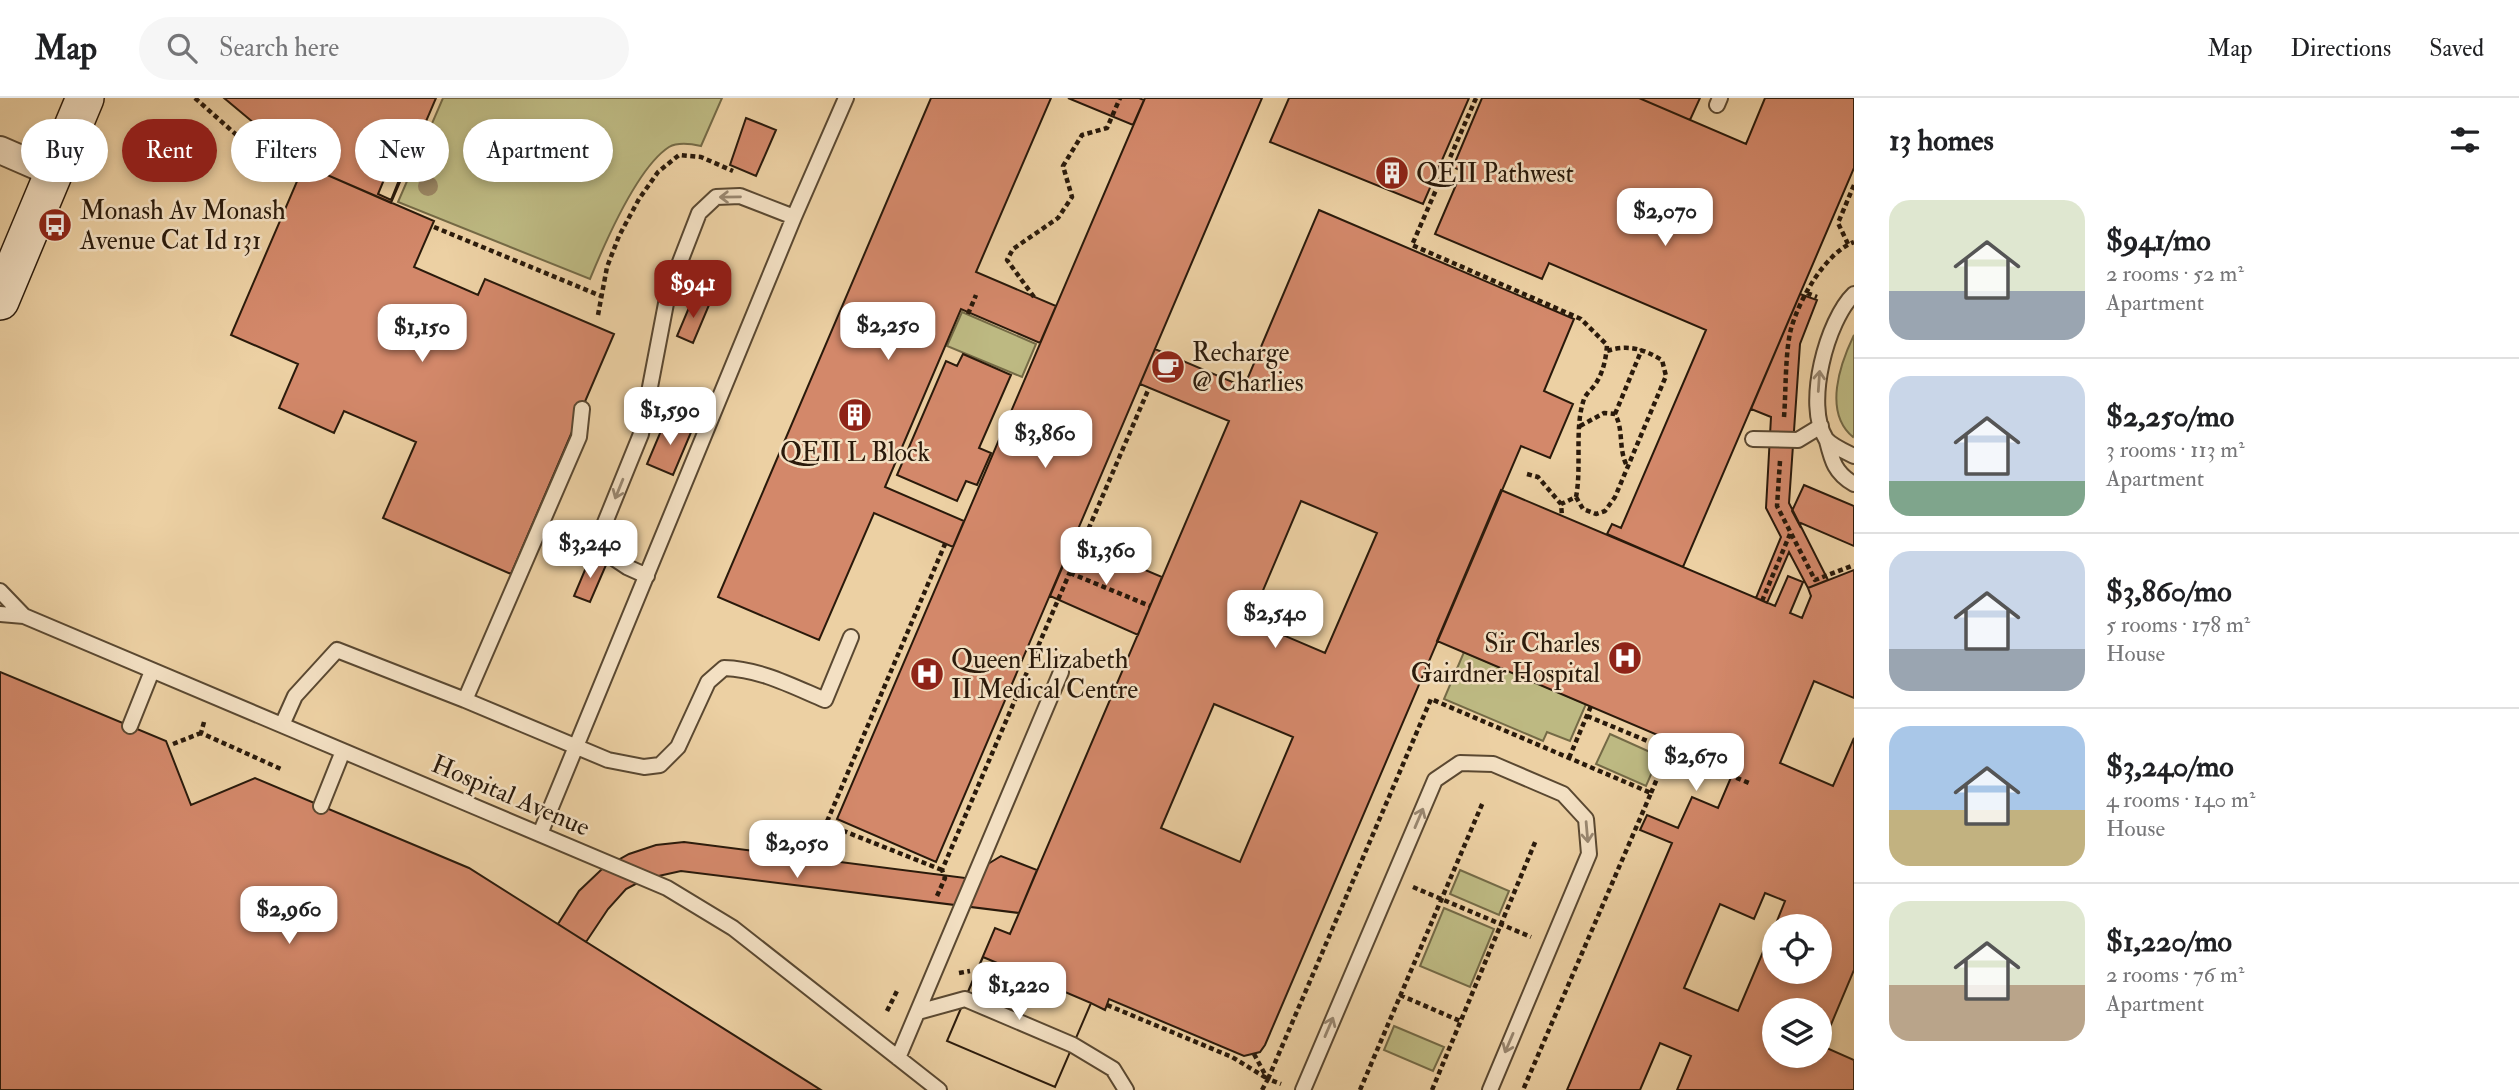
<!DOCTYPE html>
<meta charset="utf-8">
<style>
:root{--surface:#fff;--page:#f6f6f6;--text:#202124;--muted:#757577;--line:#e0e0e0;--accent:#8f2418}
body{margin:0;font-family:"IM FELL Double Pica",serif;background:var(--page);color:var(--text);height:100vh;display:flex;flex-direction:column;font-size:26px;white-space:nowrap}
*{box-sizing:border-box;margin:0}
p{font-size:23px;color:var(--muted)}
.icon{flex:none;width:38px;height:38px;fill:none;stroke:currentColor;stroke-width:2;stroke-linecap:round;stroke-linejoin:round}
.map{position:relative;flex:1;overflow:hidden}
.side{display:flex;flex-direction:column;background:var(--surface);width:665px}
.side>*{flex:none}
.banner{position:absolute;left:21px;top:21px;width:665px;height:63px;display:flex;gap:14px}
.controls{position:absolute;left:1762px;top:816px;display:grid;gap:14px}
.controls a{display:grid;place-items:center;width:70px;height:70px;border-radius:50%;background:var(--surface);box-shadow:0 4px 10px #0003;font-size:35px}
.price{position:absolute;translate:-50% -60px;padding:0 16px;border-radius:14px;background:#fff;color:#222;font-size:23px;line-height:46px;filter:drop-shadow(0 2px 4px #0008)}
.price::after{content:'';position:absolute;left:50%;top:42px;width:21px;height:16px;margin-left:-10px;background:inherit;clip-path:polygon(0 0,100% 0,50% 100%)}
.price.selected{background:var(--accent);color:#fff}
ul{padding:0;list-style:none}
li{display:flex;align-items:center;gap:21px;height:175px;padding:0 35px}
li+li{border-top:2px solid var(--line)}
li span{display:grid;place-items:center;flex:none;width:196px;height:140px;border-radius:21px;color:#555}
li>.icon{margin-inline-start:auto}
span .icon{width:84px;height:84px;fill:#fffc;stroke-width:1}
li b{font-size:30px}
h2{display:flex;justify-content:space-between;align-items:center;height:84px;padding:0 35px;font-size:30px}
.pill{padding:0 24px;border-radius:32px;background:var(--surface);box-shadow:0 4px 10px #0003;font-size:24px;line-height:63px}
.pill.selected{background:var(--accent);color:#fff}
header{display:flex;align-items:center;gap:42px;box-sizing:border-box;height:98px;padding:0 35px;background:var(--surface);border-bottom:2px solid var(--line)}
header strong{font-size:33px}
nav{display:flex;gap:38px;margin-inline-start:auto;font-size:24px}
.search{width:490px;height:63px;background:var(--page);display:flex;align-items:center;gap:18px;box-sizing:border-box;padding:0 24px;border-radius:38px;color:var(--muted);font-size:26px}
main{display:flex;flex:1;min-height:0}
.map>svg:first-child{display:block}
.green{fill:#bdb982;stroke:#746a46;stroke-width:2}
.building{fill:#d3886a;stroke:#2a1a0b;stroke-width:2;fill-rule:evenodd}
.lines{fill:none;stroke-linecap:round;stroke-linejoin:round}
.service-casing{stroke:#5a4831;stroke-width:18}
.minor-casing{stroke:#5a4831;stroke-width:30}
.secondary-casing{stroke:#2a1a0b;stroke-width:40}
.path{stroke:#2a1a0b;stroke-width:4.5;stroke-dasharray:5 3.5;stroke-linecap:butt}
.service{stroke:#f3e0c3;stroke-width:14}
.minor{stroke:#f3e0c3;stroke-width:26}
.secondary{stroke:#f3e0c3;stroke-width:37}
.tree{fill:#9a8663}
.oneway{stroke:#998770}
.labels{text-anchor:middle;stroke-width:5;stroke-linejoin:round;paint-order:stroke}
.poi-label{font-size:26px;fill:#2a1a0b;stroke:#f3e0c3;text-anchor:start}
.street-label{font-size:26px;fill:#2a1a0b;stroke:#f3e0c3}
</style>
<header>
<strong>Map</strong>
<div class="search"><svg class="icon" aria-label="search" viewBox="0 0 24 24"><circle cx="10" cy="10" r="6"/><path d="M15 15l6 6"/></svg>Search here</div>
<nav><a>Map</a><a>Directions</a><a>Saved</a></nav>
</header>
<main>
<div class="map">
<svg width="1854" height="992" viewBox="0 0 1854 992">
<rect width="100%" height="100%" fill="#ecd0a3"/>
<filter id="stains"><feTurbulence type="fractalNoise" baseFrequency=".00286" numOctaves="4"/><feColorMatrix values="0 0 0 0 .2 0 0 0 0 .09 0 0 0 0 .02 0 0 0 .5 -.17"/></filter>
<radialGradient id="worn" r=".72"><stop offset=".6" stop-color="#630" stop-opacity="0"/><stop offset="1" stop-color="#630" stop-opacity=".3"/></radialGradient>
<path class="green" d="M 443,0 L 722,0 L 701,48 C 692,46 678,44 669,49 C 638,69 604,147 590,181 L 398,104 Z
M 962,214 L 1036,246 L 1022,279 L 947,248 Z
M 1854,237 L 1854,337 L 1853,339 C 1823,314 1840,266 1854,237 Z
M 1464,554 L 1586,606 L 1570,643 L 1547,634 L 1543,643 L 1444,601 Z
M 1610,636 L 1659,658 L 1646,688 L 1596,666 Z
M 1460,772 L 1509,793 L 1499,817 L 1450,796 Z
M 1444,810 L 1494,831 L 1470,889 L 1420,868 Z
M 1394,928 L 1444,949 L 1433,973 L 1384,952 Z"/>
<path class="building" d="M 224,0 L 436,0 L 391,105 L 304,67 Z
M 931,0 L 1051,0 L 976,174 L 1056,208 L 1040,245 L 961,211 L 885,389 L 964,423 L 953,449 L 874,415 L 819,542 L 718,499 Z
M 1068,0 L 1139,0 L 1144,2 L 1133,27 Z
M 1145,0 L 1262,0 L 936,764 L 837,721 Z
M 1289,0 L 1469,0 L 1423,106 L 1270,44 Z
M 1482,0 L 1639,0 L 1746,46 L 1765,0 L 1854,0 L 1854,70 L 1683,469 L 1607,436 L 1612,426 L 1621,430 L 1706,232 L 1549,165 L 1542,181 L 1435,136 L 1462,73 L 1453,69 Z
M 1639,0 L 1700,0 L 1690,22 Z
M 746,20 L 776,32 L 756,78 L 730,67 Z
M 304,67 L 434,123 L 414,169 L 478,197 L 485,181 L 614,236 L 511,476 L 383,420 L 416,344 L 344,313 L 334,335 L 279,310 L 298,266 L 231,237 Z
M 388,72 L 401,77 L 391,102 L 378,96 Z
M 1319,112 L 1574,221 L 1544,293 L 1573,306 L 1550,360 L 1521,348 L 1265,947 L 1260,954 L 1244,958 L 1109,901 L 1105,912 L 1091,905 L 1055,989 L 947,943 L 995,830 L 1010,836 L 1229,323 L 1140,286 L 1155,251 L 1244,289 ZM 1301,403 L 1377,435 L 1325,555 L 1250,523 ZM 1214,606 L 1293,639 L 1240,764 L 1161,730 Z
M 1800,196 L 1817,202 L 1800,246 L 1789,405 L 1828,482 L 1808,490 L 1789,454 L 1767,505 L 1756,500 L 1781,439 L 1766,410 L 1771,319 L 1751,311 Z
M 693,200 L 709,207 L 693,245 L 677,238 Z
M 963,256 L 1011,277 L 979,350 L 991,355 L 977,387 L 966,383 L 957,403 L 897,377 L 946,263 L 957,268 Z
M 666,321 L 692,332 L 673,377 L 647,366 Z
M 1804,387 L 1854,408 L 1854,448 L 1801,425 L 1800,428 L 1792,413 Z
M 1501,392 L 1775,508 L 1788,478 L 1803,484 L 1790,515 L 1802,520 L 1811,498 L 1808,490 L 1854,472 L 1854,600 L 1814,583 L 1780,665 L 1833,688 L 1854,640 L 1854,872 L 1822,948 L 1854,962 L 1854,992 L 1677,992 L 1691,958 L 1660,945 L 1640,992 L 1567,992 L 1672,745 L 1640,732 L 1647,717 L 1678,730 L 1692,699 L 1718,710 L 1735,670 L 1437,543 ZM 1765,795 L 1785,803 L 1775,828 L 1820,828 L 1820,873 L 1774,873 L 1774,828 L 1738,913 L 1684,890 L 1720,806 L 1754,821 ZM 1774,912 L 1820,912 L 1820,957 L 1774,957 Z
M 1074,442 L 1162,479 L 1138,537 L 1050,498 Z
M 590,460 L 606,467 L 590,504 L 574,498 Z
M 0,574 L 166,643 L 191,707 L 255,680 L 469,770 L 821,992 L 0,992 Z
M 684,744 L 965,780 L 1001,758 L 1037,772 L 1019,815 L 681,773 L 645,781 L 626,791 L 608,811 L 586,844 L 558,826 L 579,793 L 602,771 L 629,756 L 656,747 Z
M 983,859 L 1091,905 L 1055,989 L 947,943 Z"/>
<g class="lines">
<g class="service-casing">
<path id="service" d="M 1717,7 L 1720,0
M 1854,196 C 1827,222 1804,307 1826,341 C 1832,348 1846,354 1854,358
M 1753,341 L 1798,342 L 1821,328
M 1827,343 C 1832,363 1835,375 1854,386
M 647,478 L 627,469 L 609,457 L 602,432 L 641,336 L 668,195 L 699,115 L 716,99 L 740,98 L 794,119
M 0,493 L 24,518
M 0,516 L 24,518 L 667,790 L 733,830 L 939,992
M 465,602 L 579,339 L 582,311
M 282,627 L 295,598 L 337,552 L 465,602 L 608,662 L 644,669 L 660,667 L 678,649 L 708,584 L 724,570 C 760,571 792,588 825,602 L 851,539
M 130,628 L 152,573
M 321,708 L 343,653
M 540,736 L 794,119 L 846,0
M 918,914 L 965,901 L 1073,947 L 1113,971 L 1126,992
M 898,960 L 1061,574
M 1303,992 L 1435,682 L 1460,665 L 1493,666 L 1563,696 L 1586,721 L 1589,756 L 1490,992"/>
</g>
<g class="minor-casing">
<path id="minor" d="M 0,52 L 53,75"/>
</g>
<g class="secondary-casing">
<path id="secondary" d="M 0,203 L 85,0"/>
</g>
<path class="path" d="M 195,0 L 241,41 L 299,73
M 1476,0 L 1412,147 L 1581,221 L 1607,247 C 1606,261 1603,276 1594,288 C 1591,292 1586,296 1584,301 C 1574,330 1582,368 1576,399 L 1561,406 L 1562,418
M 434,129 L 601,198
M 1848,146 L 1838,125 L 1854,87
M 1807,195 L 1817,199
M 1034,199 L 1007,162 L 1013,151 L 1058,120 L 1072,99 L 1063,68 L 1082,37 L 1107,30 L 1120,0
M 968,216 L 976,197
M 598,217 L 607,169 L 619,138 L 639,101 L 658,74 L 679,57 L 701,59 L 733,73
M 1615,316 L 1642,251
M 1784,319 C 1786,295 1785,253 1791,231 C 1799,202 1825,155 1854,144
M 1580,328 L 1604,315 L 1615,316 C 1624,332 1618,351 1627,368
M 1780,363 L 1777,408 L 1815,482 L 1854,467
M 1527,376 L 1538,379 L 1561,406
M 1576,399 L 1583,411 L 1596,416 L 1605,413 L 1615,399 L 1666,278 L 1662,262 C 1643,251 1628,246 1607,253
M 1070,475 L 1150,508
M 1762,503 L 1790,436
M 1587,618 L 1749,685
M 204,624 L 201,635 L 281,671
M 173,646 L 201,635
M 1569,660 L 1591,608
M 1651,695 L 1669,652
M 942,772 L 826,726 L 945,446
M 1413,789 L 1531,839
M 937,798 L 945,780 L 942,772 L 1149,290
M 959,875 L 970,873
M 1400,897 L 1460,923
M 1107,907 L 1232,959 L 1268,981
M 887,913 L 897,893
M 1254,956 L 1267,980
M 1268,981 L 1431,601 L 1651,695 L 1523,992
M 1262,992 L 1268,981 L 1281,986
M 1360,992 L 1483,704
M 1432,992 L 1536,742"/>
<use href="#service" class="service"/>
<use href="#minor" class="minor"/>
<use href="#secondary" class="secondary"/>
</g>
<circle class="tree" cx="428" cy="88" r="10"/>
<defs><path id="oneway-shaft" d="M-6 0H5M1.5-3L5.5 0L1.5 3" fill="none" stroke-width="1.6" stroke-linecap="round" stroke-linejoin="round" transform="scale(1.75)"/></defs>
<g class="oneway">
<use href="#oneway-shaft" transform="translate(730 99) rotate(179)"/>
<use href="#oneway-shaft" transform="translate(1819 283) rotate(-86)"/>
<use href="#oneway-shaft" transform="translate(619 391) rotate(112)"/>
<use href="#oneway-shaft" transform="translate(1419 720) rotate(-67)"/>
<use href="#oneway-shaft" transform="translate(1587 734) rotate(85)"/>
<use href="#oneway-shaft" transform="translate(1329 929) rotate(-67)"/>
<use href="#oneway-shaft" transform="translate(1509 945) rotate(113)"/>
</g>
<defs>
<g id="building-disc" transform="scale(1.75)"><circle r="9.5" fill="#8f2418" stroke="#f3e0c3"/><path d="M-4-6H4V6H1V3H-1V6H-4ZM-2.5-4.3h1.7v1.8h-1.7ZM.8-4.3h1.7v1.8H.8ZM-2.5-1h1.7V.8h-1.7ZM.8-1h1.7V.8H.8Z" fill="#fff"/></g>
<g id="bus-disc" transform="scale(1.75)"><circle r="9.5" fill="#8f2418" stroke="#f3e0c3"/><path d="M-5-6H5V4H4V6H2V4H-2V6H-4V4H-5ZM-3.5-4V0h7V-4ZM-3.5 1.2v1.5H-2V1.2ZM2 1.2v1.5H3.5V1.2Z" fill="#fff"/></g>
<g id="cafe-disc" transform="scale(1.75)"><circle r="9.5" fill="#8f2418" stroke="#f3e0c3"/><path d="M-5.5-4.5H6V0H3Q3 3.5 0 3.5H-2.5Q-5.5 3.5-5.5 0ZM3-3.2v2h1.7v-2ZM-6 4.5H4V6H-6Z" fill="#fff"/></g>
<g id="hospital-disc" transform="scale(1.75)"><circle r="9.5" fill="#8f2418" stroke="#f3e0c3"/><path d="M-5-5h3v3.5h4V-5h3V5h-3V1.5h-4V5h-3Z" fill="#fff"/></g>
</defs>
<g fill-rule="evenodd">
<use href="#building-disc" x="1392" y="75"/>
<use href="#bus-disc" x="55" y="127"/>
<use href="#cafe-disc" x="1168" y="269"/>
<use href="#building-disc" x="855" y="317"/>
<use href="#hospital-disc" x="1625" y="560"/>
<use href="#hospital-disc" x="927" y="576"/>
</g>
<g class="labels">
<g class="poi-label">
<text x="1416" y="84">QEII Pathwest</text>
<text x="80" y="121">Monash Av Monash<tspan x="80" dy="30">Avenue Cat Id 131</tspan></text>
<text x="1192" y="263">Recharge<tspan x="1192" dy="30">@ Charlies</tspan></text>
<text x="855" y="363" text-anchor="middle">QEII L Block</text>
<text x="1600" y="554" text-anchor="end">Sir Charles<tspan x="1600" dy="30">Gairdner Hospital</tspan></text>
<text x="951" y="570">Queen Elizabeth<tspan x="951" dy="30">II Medical Centre</tspan></text>
</g>
<g class="street-label">
<text transform="translate(511 697) rotate(23)" y="9">Hospital Avenue</text>
</g>
</g>
<rect width="100%" height="100%" filter="url(#stains)"/>
<rect width="100%" height="100%" fill="url(#worn)"/>
</svg>
<div class="controls">
<a><svg class="icon" aria-label="locate" viewBox="0 0 24 24"><circle cx="12" cy="12" r="6"/><path d="M12 2v4M12 18v4M2 12h4M18 12h4"/></svg></a>
<a><svg class="icon" aria-label="layers" viewBox="0 0 24 24"><path d="M12 4l9 5-9 5-9-5zM3 14l9 5 9-5"/></svg></a>
</div>
<b class="price" style="left:1665px;top:150px">$2,070</b>
<b class="price selected" style="left:693px;top:222px">$941</b>
<b class="price" style="left:888px;top:264px">$2,250</b>
<b class="price" style="left:422px;top:266px">$1,150</b>
<b class="price" style="left:670px;top:349px">$1,590</b>
<b class="price" style="left:1045px;top:372px">$3,860</b>
<b class="price" style="left:590px;top:482px">$3,240</b>
<b class="price" style="left:1106px;top:489px">$1,360</b>
<b class="price" style="left:1275px;top:552px">$2,540</b>
<b class="price" style="left:1696px;top:695px">$2,670</b>
<b class="price" style="left:797px;top:782px">$2,050</b>
<b class="price" style="left:289px;top:848px">$2,960</b>
<b class="price" style="left:1019px;top:924px">$1,220</b>
<div class="banner">
<a class="pill">Buy</a>
<a class="pill selected">Rent</a>
<a class="pill">Filters</a>
<a class="pill">New</a>
<a class="pill">Apartment</a>
</div>
</div>
<section class="side">
<h2>13 homes<svg class="icon" aria-label="filters" viewBox="0 0 24 24"><path d="M4 7h16M4 17h16"/><circle cx="9" cy="7" r="2"/><circle cx="15" cy="17" r="2"/></svg></h2>
<ul>
<li><span style="background:linear-gradient(#dfe7d0 65%,#9aa5b1 0)"><svg class="icon" aria-label="home" viewBox="0 0 24 24"><path d="M3 11l9-7 9 7M6 9v11h12V9"/></svg></span><div><b>$941/mo</b><p>2 rooms · 52 m²</p><p>Apartment</p></div></li>
<li><span style="background:linear-gradient(#c9d6e8 75%,#7fa58c 0)"><svg class="icon" aria-label="home" viewBox="0 0 24 24"><path d="M3 11l9-7 9 7M6 9v11h12V9"/></svg></span><div><b>$2,250/mo</b><p>3 rooms · 113 m²</p><p>Apartment</p></div></li>
<li><span style="background:linear-gradient(#c9d6e8 70%,#9aa5b1 0)"><svg class="icon" aria-label="home" viewBox="0 0 24 24"><path d="M3 11l9-7 9 7M6 9v11h12V9"/></svg></span><div><b>$3,860/mo</b><p>5 rooms · 178 m²</p><p>House</p></div></li>
<li><span style="background:linear-gradient(#a9c7e8 60%,#c2b280 0)"><svg class="icon" aria-label="home" viewBox="0 0 24 24"><path d="M3 11l9-7 9 7M6 9v11h12V9"/></svg></span><div><b>$3,240/mo</b><p>4 rooms · 140 m²</p><p>House</p></div></li>
<li><span style="background:linear-gradient(#dfe7d0 60%,#b9a48a 0)"><svg class="icon" aria-label="home" viewBox="0 0 24 24"><path d="M3 11l9-7 9 7M6 9v11h12V9"/></svg></span><div><b>$1,220/mo</b><p>2 rooms · 76 m²</p><p>Apartment</p></div></li>
</ul>
</section>
</main>
